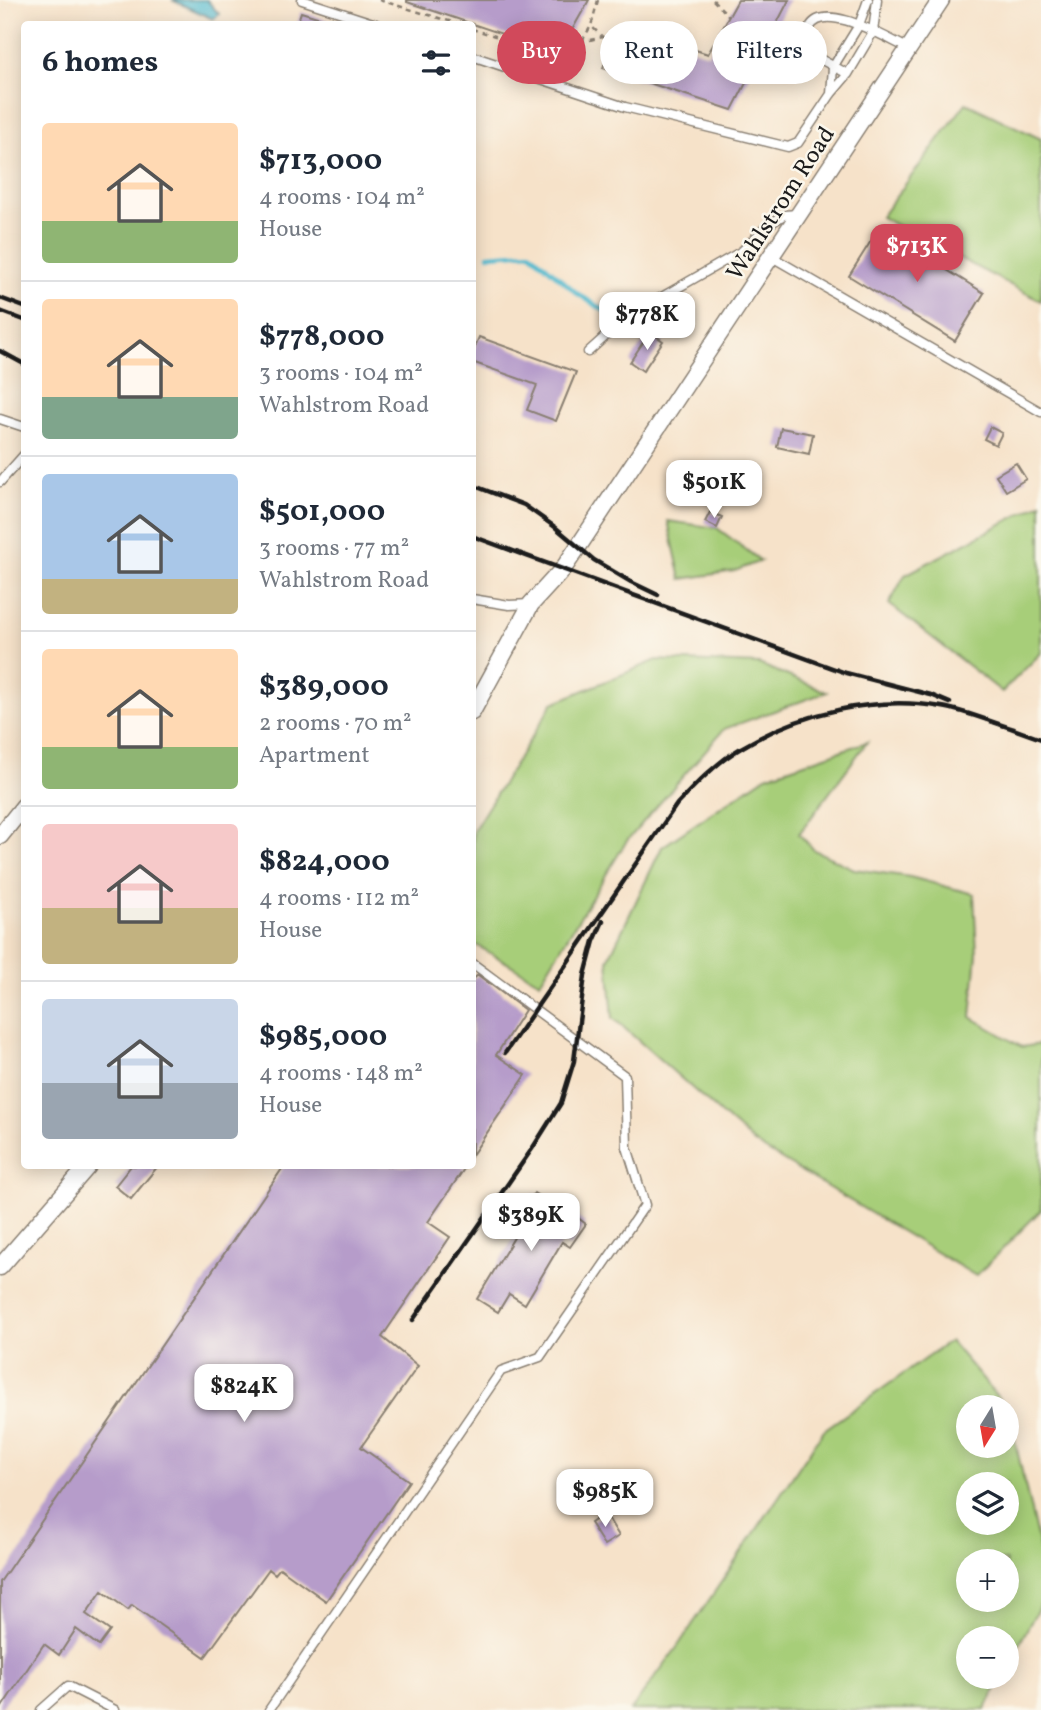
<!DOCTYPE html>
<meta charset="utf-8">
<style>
:root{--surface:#fff;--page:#f6f6f7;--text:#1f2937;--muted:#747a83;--line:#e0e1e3;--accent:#d1495b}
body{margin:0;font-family:Vollkorn,serif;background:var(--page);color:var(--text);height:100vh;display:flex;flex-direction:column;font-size:26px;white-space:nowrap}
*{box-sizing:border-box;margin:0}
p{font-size:23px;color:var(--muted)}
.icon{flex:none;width:38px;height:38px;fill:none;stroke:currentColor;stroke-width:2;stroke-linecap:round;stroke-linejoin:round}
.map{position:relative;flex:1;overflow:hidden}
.panel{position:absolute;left:21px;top:21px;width:455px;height:1148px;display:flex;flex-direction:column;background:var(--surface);border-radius:7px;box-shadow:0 4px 18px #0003}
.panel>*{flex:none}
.top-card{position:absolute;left:497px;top:21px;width:438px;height:63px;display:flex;gap:14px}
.needle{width:46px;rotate:191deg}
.controls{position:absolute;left:956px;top:1395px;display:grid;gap:14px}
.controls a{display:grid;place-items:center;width:63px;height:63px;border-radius:50%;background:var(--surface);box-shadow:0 4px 18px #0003;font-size:35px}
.price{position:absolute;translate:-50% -60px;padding:0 16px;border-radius:14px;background:#fff;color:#222;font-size:23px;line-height:46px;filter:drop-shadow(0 2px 4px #0008)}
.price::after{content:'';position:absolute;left:50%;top:42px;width:21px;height:16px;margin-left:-10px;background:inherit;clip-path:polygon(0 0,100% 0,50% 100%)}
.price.selected{background:var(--accent);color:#fff}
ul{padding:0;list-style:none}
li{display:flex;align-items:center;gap:21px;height:175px;padding:0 21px}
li+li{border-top:2px solid var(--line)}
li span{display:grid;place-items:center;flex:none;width:196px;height:140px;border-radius:7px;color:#555}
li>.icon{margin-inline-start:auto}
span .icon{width:84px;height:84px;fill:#fffc;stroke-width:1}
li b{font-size:30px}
h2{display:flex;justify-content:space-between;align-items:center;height:84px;padding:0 21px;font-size:30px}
.chip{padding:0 24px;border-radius:32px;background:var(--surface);box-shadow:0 4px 18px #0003;font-size:24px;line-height:63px}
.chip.selected{background:var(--accent);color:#fff}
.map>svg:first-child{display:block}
.green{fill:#a7ce79;stroke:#62754a;stroke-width:2;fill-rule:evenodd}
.water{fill:#51b9ce;stroke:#366a75;stroke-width:2}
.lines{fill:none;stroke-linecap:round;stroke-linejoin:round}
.stream{stroke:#51b9ce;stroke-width:4.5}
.building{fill:#b69cca}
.lane-casing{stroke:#897f72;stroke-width:11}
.street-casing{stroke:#897f72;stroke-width:19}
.path{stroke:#897f72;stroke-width:2.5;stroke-dasharray:5 5;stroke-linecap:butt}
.lane{stroke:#fff;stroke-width:8}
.street{stroke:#fff;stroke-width:16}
.rail{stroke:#1c1c1c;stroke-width:4.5}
.labels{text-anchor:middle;stroke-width:5;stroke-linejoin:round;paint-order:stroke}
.street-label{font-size:24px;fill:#1c1c1c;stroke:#fbf7ec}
</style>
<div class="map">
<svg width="1041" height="1710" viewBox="0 0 1041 1710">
<rect width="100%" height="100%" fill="#fbf7ec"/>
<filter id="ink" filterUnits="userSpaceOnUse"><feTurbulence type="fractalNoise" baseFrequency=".0143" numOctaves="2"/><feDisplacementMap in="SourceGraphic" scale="14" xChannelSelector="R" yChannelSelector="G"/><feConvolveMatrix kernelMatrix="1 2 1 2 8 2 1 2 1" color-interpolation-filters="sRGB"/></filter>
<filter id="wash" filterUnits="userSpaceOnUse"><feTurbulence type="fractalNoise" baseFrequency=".00686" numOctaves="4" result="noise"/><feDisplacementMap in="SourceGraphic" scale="28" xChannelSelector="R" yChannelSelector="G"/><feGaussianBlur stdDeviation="1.57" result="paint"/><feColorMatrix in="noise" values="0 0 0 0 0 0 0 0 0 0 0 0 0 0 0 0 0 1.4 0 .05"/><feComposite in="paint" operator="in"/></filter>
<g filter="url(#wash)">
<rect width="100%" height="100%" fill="#f6e2c9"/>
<path class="green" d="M 966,103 L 1041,139 L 1041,301 L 881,217 Z
M 1041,503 L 1041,653 L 1002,692 L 889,604 L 905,575 Z
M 668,521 L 717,528 L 761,561 L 735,571 L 681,579 Z
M 657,660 L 759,664 L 827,692 L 724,729 L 626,842 L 540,982 L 473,943 L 473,831 L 553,703 Z
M 867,742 L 799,834 L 814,850 L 854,869 L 910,877 L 974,894 L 977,954 L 971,1017 L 1022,1047 L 1041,1044 L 1041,1210 L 976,1276 L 754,1143 L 613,1018 L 608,960 L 662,847 L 766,776 Z
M 950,1341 L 1006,1407 L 968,1407 L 968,1446 L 1006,1446 L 1006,1408 L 1008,1410 L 1041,1555 L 1041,1603 L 1006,1669 L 1006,1638 L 968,1638 L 968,1676 L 1002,1677 L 985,1710 L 631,1710 L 678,1646 L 824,1430 ZM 968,1484 L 1006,1484 L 1006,1522 L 968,1522 ZM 1006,1561 L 1006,1600 L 968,1600 L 968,1561 Z"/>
<path class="water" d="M 172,0 L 207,0 L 219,14 L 213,19 Z"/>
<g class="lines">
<path class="stream" d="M 489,255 L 530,252 L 578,294 L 605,311"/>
</g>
<g id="blocks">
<path class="building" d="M 407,0 L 589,0 L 559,53 L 407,2 Z
M 738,0 L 789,0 L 732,110 L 603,68 L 614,35 L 619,37 L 624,27 L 708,54 Z
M 301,12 L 334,22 L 333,24 L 297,24 Z
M 879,228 L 984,293 L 955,341 L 849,276 Z
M 650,332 L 663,341 L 643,371 L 630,362 Z
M 479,337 L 576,372 L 556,421 L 527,410 L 537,385 L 472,362 L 472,354 Z
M 990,427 L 1002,433 L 996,445 L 984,439 Z
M 781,428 L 813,434 L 809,454 L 777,447 Z
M 1016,463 L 1026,479 L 1006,491 L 996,475 Z
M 710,512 L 722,517 L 717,528 L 705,522 Z
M 478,975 L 525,1010 L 496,1055 L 526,1075 L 472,1155 L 472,980 Z
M 131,1166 L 158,1166 L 131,1199 L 115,1186 Z
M 284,1166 L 466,1166 L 428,1222 L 450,1237 L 382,1337 L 418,1366 L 361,1447 L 409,1481 L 326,1601 L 280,1568 L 275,1574 L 269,1569 L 205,1657 L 132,1605 L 128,1610 L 102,1591 L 86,1614 L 110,1631 L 99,1646 L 76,1629 L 59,1655 L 44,1644 L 0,1710 L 0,1582 Z
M 534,1193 L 548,1202 L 559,1204 L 571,1220 L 574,1215 L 586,1224 L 570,1247 L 562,1242 L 525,1304 L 509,1294 L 498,1312 L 477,1299 L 533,1206 L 528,1202 Z
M 605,1513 L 619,1536 L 604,1545 L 590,1523 Z"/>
</g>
</g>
<g filter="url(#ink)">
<use href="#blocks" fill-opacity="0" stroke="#897f72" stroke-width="2"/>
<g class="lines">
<g class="lane-casing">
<path id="lane" d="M 302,0 L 376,24
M 472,56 L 625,107 L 788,147 L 798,143 L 831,94 L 848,74 L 873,32 L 877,0
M 848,74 L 809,53 C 806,42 806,38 810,27 C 825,0 887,39 908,48
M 831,94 L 833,67 L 859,25 L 868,0
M 772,257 L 1041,412
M 588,352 L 627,317 L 742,251 L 767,226 L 784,215 L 798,214
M 0,419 L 24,427
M 0,482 L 24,455
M 472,599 L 509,605 L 531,604
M 41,1710 L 68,1686 L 115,1710
M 269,1710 L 501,1371 L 540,1357 L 645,1205 L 627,1147 L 625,1076 L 472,963"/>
</g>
<g class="street-casing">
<path id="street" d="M 472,712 L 531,604 L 563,569 L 578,547 L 941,0
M 0,836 L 24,806
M 0,1267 L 88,1166"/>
</g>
<path class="path" d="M 379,0 L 459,24
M 598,0 L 591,26 L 607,41
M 713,0 L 729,16
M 472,29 L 568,58 L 581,42 L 603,37
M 582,41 L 591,26"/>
<use href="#lane" class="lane"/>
<use href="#street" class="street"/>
<path class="rail" d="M 0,298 L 24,307
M 0,311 L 24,320
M 0,351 L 24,364
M 472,485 L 524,505 L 555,527 L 594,560 L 631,582 L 658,595
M 472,536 L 846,673 L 931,695 L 950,703
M 1005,726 L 1041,739
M 505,1053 L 677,804 C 696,784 717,762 741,748 C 799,713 875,695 942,707 C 966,711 991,722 1014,729
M 413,1320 L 532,1149 L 561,1103 L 574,1061 L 585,975 L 594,941 L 603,921"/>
</g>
</g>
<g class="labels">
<g class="street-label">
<text transform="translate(780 203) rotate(-57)" y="8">Wahlstrom Road</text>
</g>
</g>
</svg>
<div class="controls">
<a><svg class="needle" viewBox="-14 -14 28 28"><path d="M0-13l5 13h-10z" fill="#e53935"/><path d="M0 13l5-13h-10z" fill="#747a83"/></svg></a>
<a><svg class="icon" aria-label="layers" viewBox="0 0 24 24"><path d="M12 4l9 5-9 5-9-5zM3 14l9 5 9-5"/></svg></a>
<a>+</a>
<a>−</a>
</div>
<b class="price selected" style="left:917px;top:284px">$713K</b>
<b class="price" style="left:647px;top:352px">$778K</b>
<b class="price" style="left:714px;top:520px">$501K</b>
<b class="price" style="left:531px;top:1253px">$389K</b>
<b class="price" style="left:244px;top:1424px">$824K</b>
<b class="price" style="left:605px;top:1529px">$985K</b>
<div class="top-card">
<a class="chip selected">Buy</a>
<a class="chip">Rent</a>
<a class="chip">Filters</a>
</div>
<section class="panel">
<h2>6 homes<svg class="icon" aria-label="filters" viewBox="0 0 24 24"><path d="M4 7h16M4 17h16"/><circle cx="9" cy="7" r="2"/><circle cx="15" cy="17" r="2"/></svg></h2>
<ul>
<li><span style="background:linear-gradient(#ffd9b3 70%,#8fb573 0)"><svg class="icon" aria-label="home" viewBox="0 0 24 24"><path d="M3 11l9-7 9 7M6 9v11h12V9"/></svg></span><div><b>$713,000</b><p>4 rooms · 104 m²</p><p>House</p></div></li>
<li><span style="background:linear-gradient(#ffd9b3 70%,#7fa58c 0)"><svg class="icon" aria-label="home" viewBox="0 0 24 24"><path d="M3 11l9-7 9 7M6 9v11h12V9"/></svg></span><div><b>$778,000</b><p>3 rooms · 104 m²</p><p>Wahlstrom Road</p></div></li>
<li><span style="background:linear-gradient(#a9c7e8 75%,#c2b280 0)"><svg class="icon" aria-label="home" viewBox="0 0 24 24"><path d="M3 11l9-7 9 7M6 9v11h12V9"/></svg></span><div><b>$501,000</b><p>3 rooms · 77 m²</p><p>Wahlstrom Road</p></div></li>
<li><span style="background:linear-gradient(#ffd9b3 70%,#8fb573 0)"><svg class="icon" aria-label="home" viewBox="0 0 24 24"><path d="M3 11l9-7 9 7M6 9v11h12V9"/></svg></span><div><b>$389,000</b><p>2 rooms · 70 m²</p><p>Apartment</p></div></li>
<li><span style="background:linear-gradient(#f6c9c9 60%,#c2b280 0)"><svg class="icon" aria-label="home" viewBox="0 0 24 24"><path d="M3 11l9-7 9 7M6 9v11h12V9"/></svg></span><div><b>$824,000</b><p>4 rooms · 112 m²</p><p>House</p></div></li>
<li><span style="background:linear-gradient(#c9d6e8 60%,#9aa5b1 0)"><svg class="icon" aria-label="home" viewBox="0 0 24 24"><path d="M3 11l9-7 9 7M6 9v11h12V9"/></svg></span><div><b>$985,000</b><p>4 rooms · 148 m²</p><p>House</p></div></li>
</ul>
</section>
</div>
